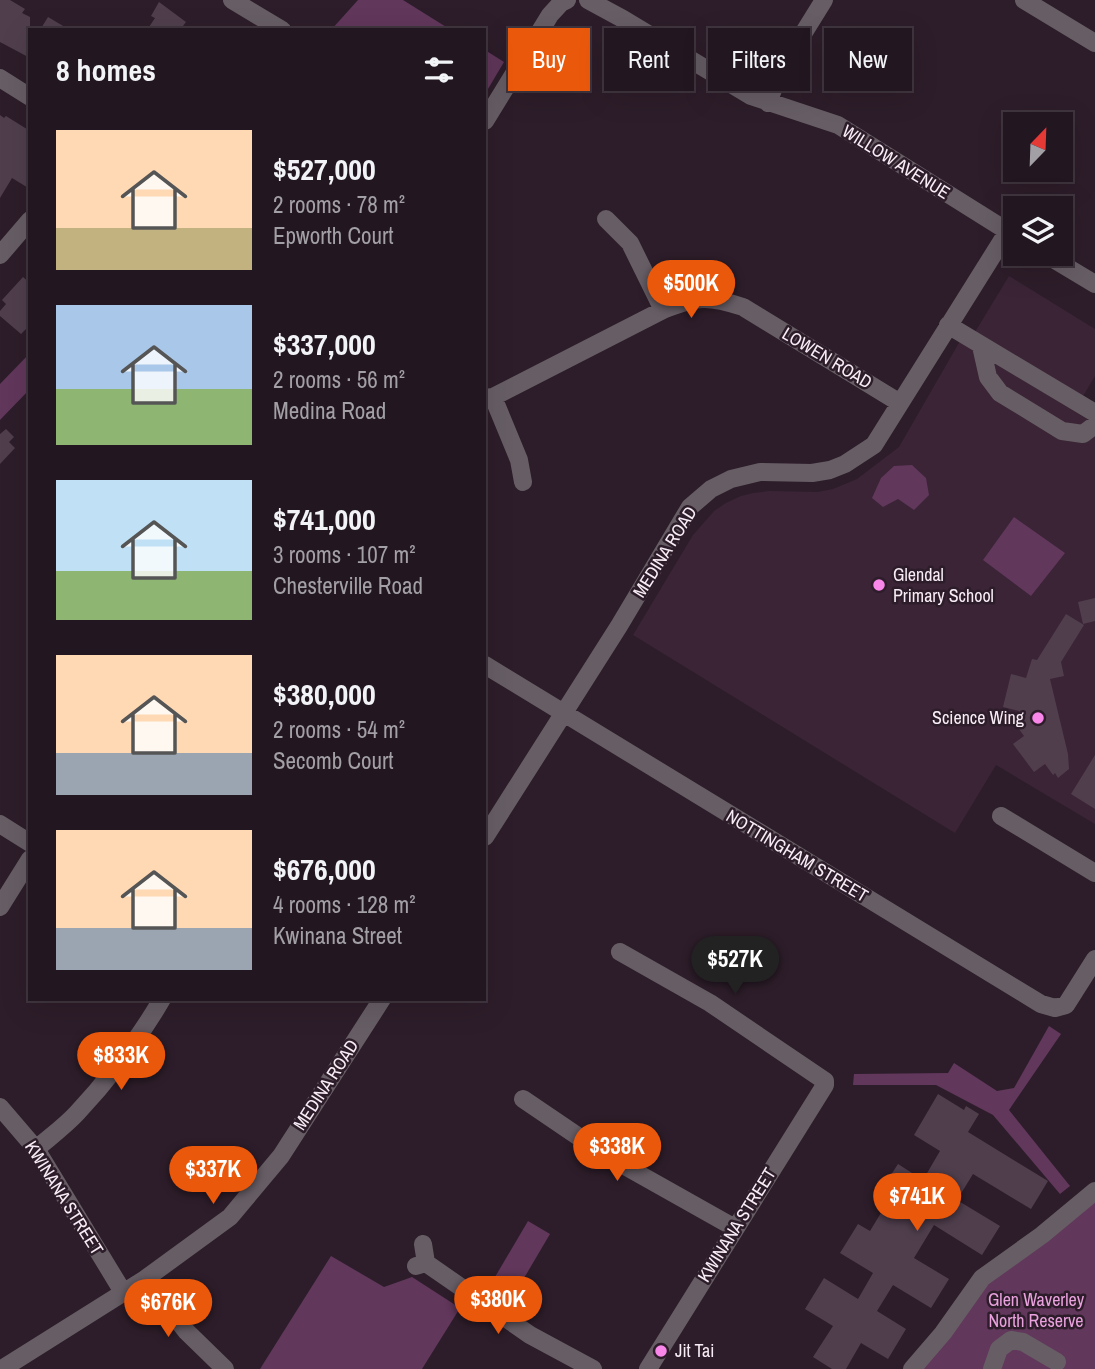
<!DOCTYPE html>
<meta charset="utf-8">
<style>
:root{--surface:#221620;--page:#2a1f29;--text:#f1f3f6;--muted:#a29fa5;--line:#3f353e;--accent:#ea580c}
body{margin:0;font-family:"Archivo Narrow",sans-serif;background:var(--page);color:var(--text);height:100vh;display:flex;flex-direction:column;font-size:26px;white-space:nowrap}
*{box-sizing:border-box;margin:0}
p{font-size:23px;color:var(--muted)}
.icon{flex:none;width:38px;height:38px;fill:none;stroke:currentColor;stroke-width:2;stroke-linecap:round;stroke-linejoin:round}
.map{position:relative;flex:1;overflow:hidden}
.sheet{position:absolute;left:28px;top:28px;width:458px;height:973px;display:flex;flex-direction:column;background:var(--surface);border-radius:0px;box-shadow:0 7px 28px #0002,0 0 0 2px var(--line)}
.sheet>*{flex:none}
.hud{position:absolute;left:508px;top:28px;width:481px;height:63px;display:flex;gap:14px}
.needle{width:46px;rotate:23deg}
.tools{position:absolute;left:1003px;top:112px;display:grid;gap:14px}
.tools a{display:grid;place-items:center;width:70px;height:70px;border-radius:0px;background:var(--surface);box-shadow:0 7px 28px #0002,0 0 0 2px var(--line);font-size:35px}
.price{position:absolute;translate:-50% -60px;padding:0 16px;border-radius:24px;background:var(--accent);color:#fff;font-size:23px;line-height:46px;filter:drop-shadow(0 2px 4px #0008)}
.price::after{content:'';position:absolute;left:50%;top:42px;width:21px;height:16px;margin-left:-10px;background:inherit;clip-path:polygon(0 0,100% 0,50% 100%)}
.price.current{background:#222;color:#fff}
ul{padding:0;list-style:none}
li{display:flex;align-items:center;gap:21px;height:175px;padding:0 28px}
li span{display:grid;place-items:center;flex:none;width:196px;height:140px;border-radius:0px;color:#555}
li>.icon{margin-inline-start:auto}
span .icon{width:84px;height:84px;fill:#fffc;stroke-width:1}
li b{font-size:30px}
h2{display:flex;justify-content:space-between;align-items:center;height:84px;padding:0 28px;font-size:30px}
.pill{padding:0 24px;border-radius:0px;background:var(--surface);box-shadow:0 7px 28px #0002,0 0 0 2px var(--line);font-size:24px;line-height:63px}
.pill.current{background:var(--accent);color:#fff}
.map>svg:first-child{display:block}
.built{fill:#3a2436}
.green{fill:#61375b}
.building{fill:#503e4d}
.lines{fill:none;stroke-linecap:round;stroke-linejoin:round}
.minor{stroke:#675e65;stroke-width:18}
.poi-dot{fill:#f987e9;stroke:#2d1d2a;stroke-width:2.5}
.labels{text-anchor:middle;stroke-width:5;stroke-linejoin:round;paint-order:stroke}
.street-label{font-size:18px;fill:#f8edf6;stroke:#2d1d2a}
.poi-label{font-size:18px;fill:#f8edf6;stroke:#2d1d2a;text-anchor:start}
.park-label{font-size:18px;fill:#eaa2de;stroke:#2d1d2a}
</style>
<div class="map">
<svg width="1095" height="1369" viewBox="0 0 1095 1369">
<rect width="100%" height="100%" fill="#2d1d2a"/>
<path class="built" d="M 1009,276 L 1095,329 L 1095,376 L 1082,398 L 975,332 Z
M 960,341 L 1095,424 L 1095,824 L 996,765 L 955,833 L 633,635 L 693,535 L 714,511 L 726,503 L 741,496 L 753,493 L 769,491 L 818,492 L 833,489 L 857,479 L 899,447 Z"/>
<path class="green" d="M 358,0 L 403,0 L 451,30 L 331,30 Z
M 485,50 L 504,62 L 485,94 Z
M 30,353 L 30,389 L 0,420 L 0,384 Z
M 912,465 L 926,478 L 929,495 L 914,510 L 898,499 L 883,507 L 872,498 L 881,478 L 894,466 Z
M 1014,517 L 1065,553 L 1031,596 L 983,560 Z
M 1049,1026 L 1061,1034 L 1009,1110 L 1070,1186 L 1060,1194 L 993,1115 L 936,1085 L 853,1085 L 854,1074 L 948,1073 L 954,1063 L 997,1091 L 1014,1088 Z
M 1095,1191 L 1095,1369 L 912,1369 L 982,1278 Z
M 528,1221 L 550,1234 L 517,1290 L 495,1277 Z
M 331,1256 L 384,1287 L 412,1277 L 460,1308 L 422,1369 L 260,1369 Z"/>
<path class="building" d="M 0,0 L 10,0 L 25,9 L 22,13 L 30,17 L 30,58 L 0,42 Z
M 159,2 L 186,22 L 180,30 L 147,30 L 155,18 L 151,16 Z
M 48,17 L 70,30 L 40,30 Z
M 0,115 L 4,118 L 6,116 L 30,131 L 30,189 L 12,178 L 0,198 Z
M 23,277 L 30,283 L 30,325 L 21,334 L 0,316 L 0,311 L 6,304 L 2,300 Z
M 6,429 L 14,437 L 9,442 L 15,448 L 0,464 L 0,434 Z
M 1095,598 L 1095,621 L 1083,624 L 1078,602 Z
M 1066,614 L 1084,625 L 1061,662 L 1064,676 L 1050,679 L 1068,754 L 1069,769 L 1058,778 L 1055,773 L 1053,775 L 1045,764 L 1034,772 L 1013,744 L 1024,736 L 1016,725 L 1019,711 L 1003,707 L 1011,674 L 1026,678 L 1032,659 L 1037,660 Z
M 1095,755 L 1095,809 L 1071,794 Z
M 938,1094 L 964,1110 L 966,1106 L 979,1114 L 968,1132 L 1048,1181 L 1031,1209 L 973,1174 L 957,1200 L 1000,1226 L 982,1255 L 934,1225 L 914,1258 L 949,1279 L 931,1308 L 893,1285 L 877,1311 L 906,1329 L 888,1359 L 861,1343 L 846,1369 L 832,1369 L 813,1357 L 833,1326 L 805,1309 L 824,1278 L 858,1299 L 873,1273 L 840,1253 L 858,1224 L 870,1231 L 890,1198 L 880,1192 L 898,1164 L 923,1180 L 940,1151 L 914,1135 Z"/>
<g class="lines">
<path class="minor" d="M 232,0 L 282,30
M 588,0 L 623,19 L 751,96 L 838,125 L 1015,236
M 1024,0 L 1095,43
M 0,78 L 30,97
M 768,103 L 780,71 L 824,0
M 485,121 L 550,15 L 561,3 L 567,0
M 606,219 L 630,243 L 663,310
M 1045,254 L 1095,284
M 0,255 L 30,220
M 948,325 L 1095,413
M 981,346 L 988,377 L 1000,393 L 1062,431 L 1083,434 L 1095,425
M 493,397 L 519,460 L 523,482
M 485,398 L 493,397 L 663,310 C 698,296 708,296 743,307 L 900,403
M 485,665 L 1041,1004 L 1055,1008 L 1066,1005 L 1095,959
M 1001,816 L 1095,873
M 0,824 L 30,843
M 485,837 L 619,626 L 690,507 L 711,489 L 731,479 L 760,472 L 812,473 L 830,470 L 845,464 L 874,445 L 1008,231
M 0,907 L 30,859
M 620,952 L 710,1003 L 825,1081 L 825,1085 L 648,1369
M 523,1099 L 607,1156 L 735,1228
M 0,1107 L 36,1149 L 123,1292
M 36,1149 C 50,1137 65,1126 77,1113 C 110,1078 138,1040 162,999
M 426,1263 L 530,1335 L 593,1369
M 416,1266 L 426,1263 L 423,1244
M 145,1279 L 186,1331 L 225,1369
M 2,1369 L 145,1279 L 230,1217 L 281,1156 L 382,999
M 912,1369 L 943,1333 L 982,1278 L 1042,1235 L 1095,1191
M 992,1369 L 999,1349 L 1011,1340 L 1023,1342 L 1057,1362"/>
</g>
<g class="poi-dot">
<circle cx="879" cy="585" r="7"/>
<circle cx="1038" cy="718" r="7"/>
<circle cx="661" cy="1351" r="7"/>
</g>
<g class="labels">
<g class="street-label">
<text transform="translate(896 162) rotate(32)" y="6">WILLOW AVENUE</text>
<text transform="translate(827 358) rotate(31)" y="6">LOWEN ROAD</text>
<text transform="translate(665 552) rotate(-58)" y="6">MEDINA ROAD</text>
<text transform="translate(797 856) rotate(31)" y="6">NOTTINGHAM STREET</text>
<text transform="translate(326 1085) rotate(-57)" y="6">MEDINA ROAD</text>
<text transform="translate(64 1198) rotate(58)" y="6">KWINANA STREET</text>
<text transform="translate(737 1225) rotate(-58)" y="6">KWINANA STREET</text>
</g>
<g class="poi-label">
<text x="893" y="581">Glendal<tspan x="893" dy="21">Primary School</tspan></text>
<text x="1024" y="724" text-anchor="end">Science Wing</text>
<text x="675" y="1357">Jit Tai</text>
</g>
<g class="park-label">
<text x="1036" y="1306">Glen Waverley<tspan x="1036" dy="21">North Reserve</tspan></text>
</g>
</g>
</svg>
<div class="tools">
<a><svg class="needle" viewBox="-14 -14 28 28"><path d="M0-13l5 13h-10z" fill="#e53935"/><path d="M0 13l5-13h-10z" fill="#a29fa5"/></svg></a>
<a><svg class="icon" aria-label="layers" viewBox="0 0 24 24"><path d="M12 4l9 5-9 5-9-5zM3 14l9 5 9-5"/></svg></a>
</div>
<b class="price" style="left:691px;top:320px">$500K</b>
<b class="price current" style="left:735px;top:996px">$527K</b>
<b class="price" style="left:121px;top:1092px">$833K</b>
<b class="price" style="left:617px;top:1183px">$338K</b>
<b class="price" style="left:213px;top:1206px">$337K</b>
<b class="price" style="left:917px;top:1233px">$741K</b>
<b class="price" style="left:498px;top:1336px">$380K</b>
<b class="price" style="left:168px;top:1339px">$676K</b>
<div class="hud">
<a class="pill current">Buy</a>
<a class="pill">Rent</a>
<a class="pill">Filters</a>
<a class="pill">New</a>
</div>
<section class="sheet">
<h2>8 homes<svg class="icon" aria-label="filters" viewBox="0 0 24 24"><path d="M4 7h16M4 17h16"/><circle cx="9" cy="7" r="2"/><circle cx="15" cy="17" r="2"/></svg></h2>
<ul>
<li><span style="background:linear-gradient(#ffd9b3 70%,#c2b280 0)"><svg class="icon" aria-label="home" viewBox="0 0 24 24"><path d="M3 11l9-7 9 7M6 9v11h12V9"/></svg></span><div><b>$527,000</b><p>2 rooms · 78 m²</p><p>Epworth Court</p></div></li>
<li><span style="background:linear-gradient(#a9c7e8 60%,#8fb573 0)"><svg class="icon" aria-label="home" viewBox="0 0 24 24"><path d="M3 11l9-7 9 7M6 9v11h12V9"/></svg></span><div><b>$337,000</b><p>2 rooms · 56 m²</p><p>Medina Road</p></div></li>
<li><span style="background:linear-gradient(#bfe0f5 65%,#8fb573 0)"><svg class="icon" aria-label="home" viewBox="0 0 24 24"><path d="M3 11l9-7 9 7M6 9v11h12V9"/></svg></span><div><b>$741,000</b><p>3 rooms · 107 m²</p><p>Chesterville Road</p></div></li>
<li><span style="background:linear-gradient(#ffd9b3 70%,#9aa5b1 0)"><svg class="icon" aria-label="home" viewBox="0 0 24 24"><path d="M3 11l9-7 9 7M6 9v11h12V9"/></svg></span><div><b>$380,000</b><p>2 rooms · 54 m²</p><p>Secomb Court</p></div></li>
<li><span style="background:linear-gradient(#ffd9b3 70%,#9aa5b1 0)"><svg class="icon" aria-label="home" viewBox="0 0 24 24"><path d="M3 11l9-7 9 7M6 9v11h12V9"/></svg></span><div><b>$676,000</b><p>4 rooms · 128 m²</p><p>Kwinana Street</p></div></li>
</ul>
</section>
</div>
